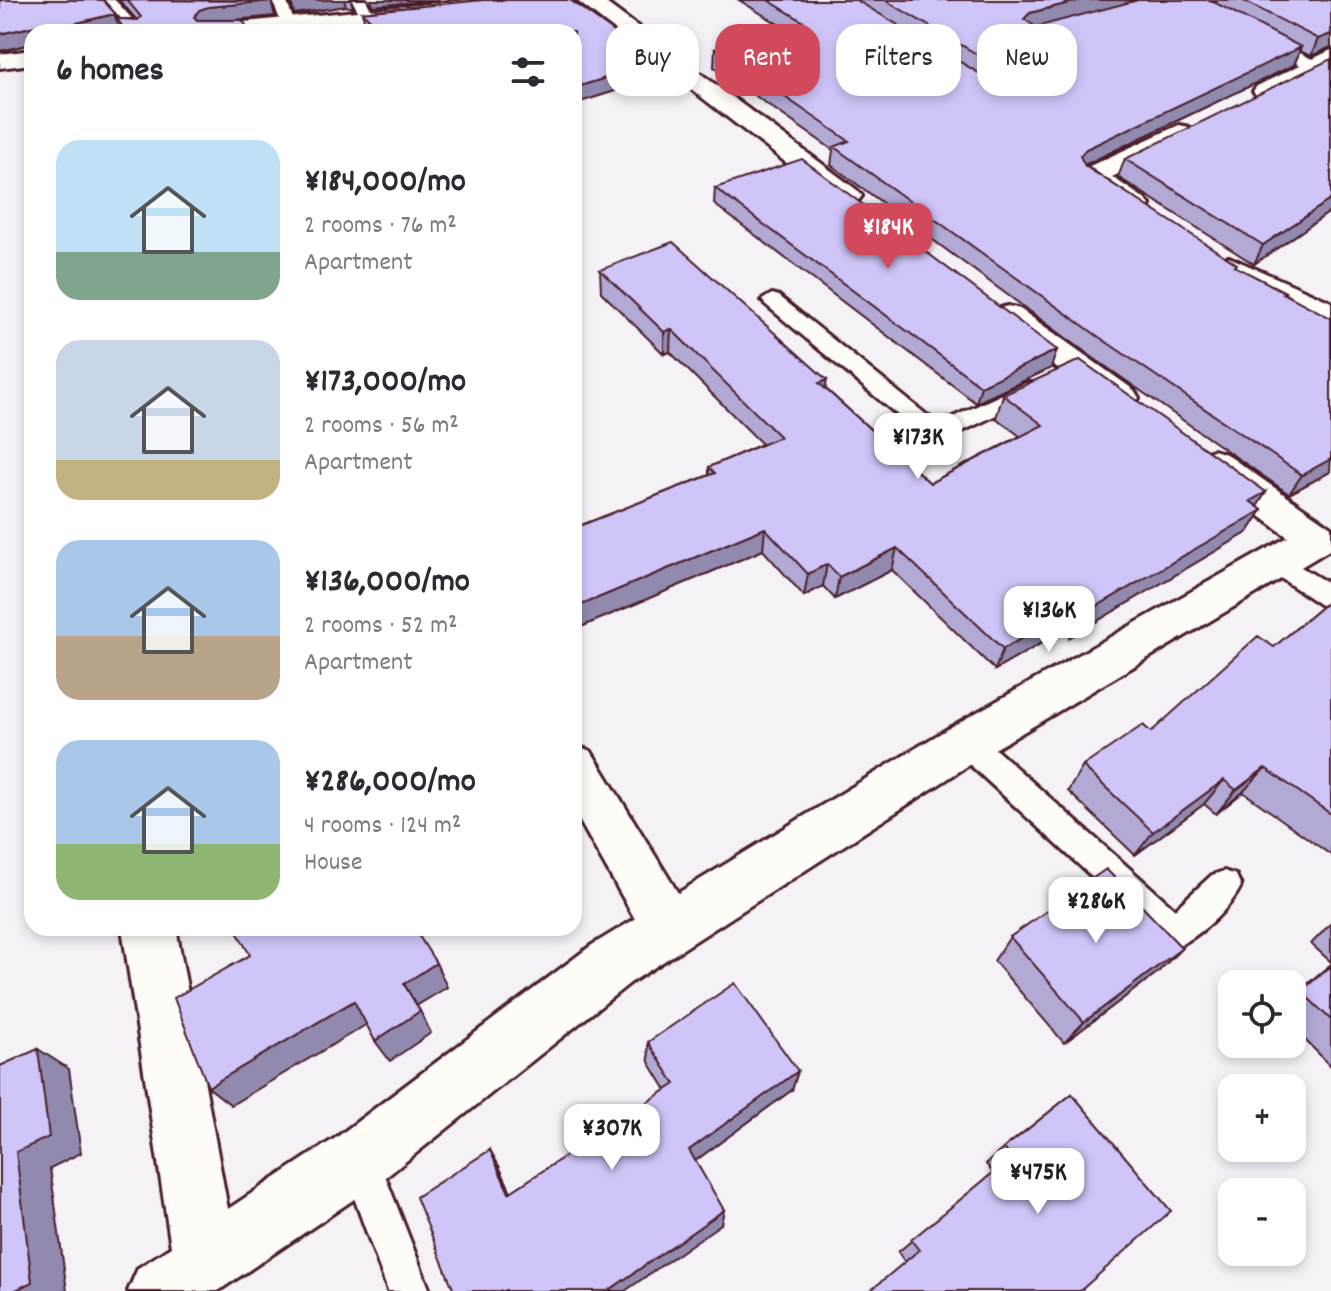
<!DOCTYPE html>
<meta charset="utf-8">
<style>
:root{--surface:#fff;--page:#f2f2f3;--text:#2b2b33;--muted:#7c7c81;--accent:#d1495b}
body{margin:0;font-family:Dekko,sans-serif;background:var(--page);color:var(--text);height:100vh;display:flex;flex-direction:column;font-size:30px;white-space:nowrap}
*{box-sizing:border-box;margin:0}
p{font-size:26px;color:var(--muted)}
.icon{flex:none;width:44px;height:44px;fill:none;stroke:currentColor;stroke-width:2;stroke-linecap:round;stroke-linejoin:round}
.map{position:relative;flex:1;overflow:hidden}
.drawer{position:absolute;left:24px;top:24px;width:558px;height:912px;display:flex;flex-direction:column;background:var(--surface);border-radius:24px;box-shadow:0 4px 12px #0003}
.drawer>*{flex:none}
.guide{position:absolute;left:606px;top:24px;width:604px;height:72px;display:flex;gap:16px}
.buttons{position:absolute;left:1218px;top:970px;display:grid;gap:16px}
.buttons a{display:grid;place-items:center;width:88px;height:88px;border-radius:16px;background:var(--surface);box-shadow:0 4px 12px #0003;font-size:40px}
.price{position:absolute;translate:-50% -68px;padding:0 18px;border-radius:16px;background:#fff;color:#222;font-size:26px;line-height:52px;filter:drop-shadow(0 2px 4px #0008)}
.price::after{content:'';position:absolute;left:50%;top:48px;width:24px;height:18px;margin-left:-12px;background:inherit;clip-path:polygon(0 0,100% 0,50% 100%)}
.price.selected{background:var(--accent);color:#fff}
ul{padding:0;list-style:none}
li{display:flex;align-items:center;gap:24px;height:200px;padding:0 32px}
li span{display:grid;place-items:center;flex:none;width:224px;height:160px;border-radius:24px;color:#555}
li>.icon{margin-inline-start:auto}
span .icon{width:96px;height:96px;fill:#fffc;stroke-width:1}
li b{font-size:34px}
h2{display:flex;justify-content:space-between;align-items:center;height:96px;padding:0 32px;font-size:34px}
.chip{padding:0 28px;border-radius:24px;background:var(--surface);box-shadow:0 4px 12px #0003;font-size:28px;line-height:72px}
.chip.selected{background:var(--accent);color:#fff}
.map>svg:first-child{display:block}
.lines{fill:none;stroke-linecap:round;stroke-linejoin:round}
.lane-casing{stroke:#4a1f2b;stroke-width:6}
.street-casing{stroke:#4a1f2b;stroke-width:6}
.lane{fill:#fdfcf7;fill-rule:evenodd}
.street{fill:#fdfcf7;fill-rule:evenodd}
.wall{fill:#b2a9d5;stroke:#4a1f2b;stroke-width:2}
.shaded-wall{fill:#918aae;stroke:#4a1f2b;stroke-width:2}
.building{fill:#cfc5f8;stroke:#4a1f2b;stroke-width:2}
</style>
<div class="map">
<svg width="1331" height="1291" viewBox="0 0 1331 1291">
<rect width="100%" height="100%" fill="#f4f1f7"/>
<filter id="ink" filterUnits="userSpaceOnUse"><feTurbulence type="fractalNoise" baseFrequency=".0125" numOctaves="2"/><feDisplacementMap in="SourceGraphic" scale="16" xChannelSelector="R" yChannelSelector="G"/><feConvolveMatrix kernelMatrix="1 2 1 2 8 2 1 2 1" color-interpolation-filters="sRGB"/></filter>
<g filter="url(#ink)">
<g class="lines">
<g class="lane-casing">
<path id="lane" d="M 100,0 L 115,0 L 144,32 L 128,32 Z
M 272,0 L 286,0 L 295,24 L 293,27 L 283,27 Z
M 352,0 L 366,0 L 375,17 L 373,20 L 363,20 Z
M 1264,35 L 1322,64 L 1324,67 L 1322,70 L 1310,70 L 1259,43 L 1259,37 Z
M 772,294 L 779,296 L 938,424 L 1026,383 L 1042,383 L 1045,388 L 1042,393 L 898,462 L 882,462 L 878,456 L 882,450 L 919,433 L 765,304 L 762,300 Z
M 1276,552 L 1331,585 L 1331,608 L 1321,605 L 1267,569 L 1263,562 L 1267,555 Z
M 966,729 L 977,733 L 1175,909 L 1212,875 L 1224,871 L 1236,875 L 1241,886 C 1230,909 1198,938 1175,947 L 1163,942 L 955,751 L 951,742 L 955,733 Z
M 359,1140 L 373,1145 L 430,1291 L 388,1291 L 340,1159 L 345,1145 Z"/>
</g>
<g class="street-casing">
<path id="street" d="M 468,0 L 548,0 L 545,5 L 537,7 L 285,32 L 202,32 L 206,27 L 214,25 Z
M 576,0 L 602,0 L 857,190 L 862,196 L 857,202 L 847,205 L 837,202 Z
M 32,50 L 32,64 L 0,68 L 0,54 Z
M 1331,50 L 1331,67 L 1275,96 L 1257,96 L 1253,91 L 1257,86 Z
M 1179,125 L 1189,127 L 1193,133 L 1189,139 L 1112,177 L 1145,199 L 1150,205 L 1145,211 C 1124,217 1089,194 1077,176 L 1081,170 Z
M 1229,257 L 1331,302 L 1331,325 L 1218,273 L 1213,266 L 1218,259 Z
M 1008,306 L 1020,309 L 1134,390 L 1139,398 L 1134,406 L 1121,409 L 1108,406 L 996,323 L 991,316 L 996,309 Z
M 1213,450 L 1226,454 L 1331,527 L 1331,549 L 983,756 L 630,983 L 381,1181 L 218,1291 L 128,1291 L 138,1268 L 171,1247 L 122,928 L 176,928 L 228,1209 L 337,1137 L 592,945 L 635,919 L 574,811 L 574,745 L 591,751 L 678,893 L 949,728 L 1288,537 L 1200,472 L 1194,463 L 1200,454 Z"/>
</g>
<use href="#lane" class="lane"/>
<use href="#street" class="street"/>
</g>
<path class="wall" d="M 0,0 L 103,0 L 120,19 L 136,19 L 119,0 L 271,0 L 275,16 L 239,20 L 251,32 L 122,32 L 120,29 L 108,32 L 32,32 L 32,44 L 0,51 Z
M 289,0 L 351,0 L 353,8 L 346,6 L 294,14 Z
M 483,0 L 570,0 L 656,62 L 656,78 L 574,104 L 574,32 L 371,32 L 366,27 L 362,12 Z
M 739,0 L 1331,0 L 1331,47 L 1311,56 L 1300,51 L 1294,65 L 1085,165 L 1236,267 L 1285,292 L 1284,294 L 1330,472 L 1289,494 L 1092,357 L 831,165 L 833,150 L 714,67 L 715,49 L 786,29 Z
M 1125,159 L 1331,211 L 1254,264 L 1118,177 Z
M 715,188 L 1051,368 L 976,403 L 714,204 Z
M 600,270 L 825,388 L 930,483 L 1020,436 L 996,418 L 1003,395 L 1266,492 L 1257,506 L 1262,510 L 1248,532 L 1070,637 L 1062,631 L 995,670 L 892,570 L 835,599 L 823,586 L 804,596 L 763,550 L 576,629 L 574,626 L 574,528 L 709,475 L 709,467 L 762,444 L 670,352 L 664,354 L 601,292 Z
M 1331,599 L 1331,855 L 1243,792 L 1216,814 L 1204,804 L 1135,855 L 1068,791 L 1083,766 L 1151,732 L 1274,647 Z
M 1331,923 L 1331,962 L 1311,944 Z
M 1010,937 L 1158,972 L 1064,1043 L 994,961 Z
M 1331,964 L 1331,1066 L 1292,1027 L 1292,996 Z
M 648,1042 L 798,1071 L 792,1090 L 695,1161 L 721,1224 L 454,1291 L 490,1150 L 511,1192 L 666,1090 L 649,1062 Z
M 1072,1094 L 1080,1291 L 905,1262 L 898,1252 L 993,1173 L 986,1164 L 1004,1148 Z"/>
<path class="shaded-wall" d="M 291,0 L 344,0 L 346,6 L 294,14 Z
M 371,0 L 437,0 L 373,6 Z
M 1081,0 L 1134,0 L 1133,2 L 1020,36 L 1024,19 L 1030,13 Z
M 271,1 L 275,16 L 213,22 L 204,25 L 194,17 L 199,10 L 208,7 Z
M 114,14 L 120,29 L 108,32 L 49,32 L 48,30 Z
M 44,24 L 47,32 L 32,32 L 32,44 L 0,51 L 0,34 Z
M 451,28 L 452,32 L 432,32 Z
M 1331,34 L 1331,47 L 1311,56 L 1318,39 Z
M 1301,47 L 1294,65 L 1080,167 L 1080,156 L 1086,149 Z
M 656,62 L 656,78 L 574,104 L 574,88 Z
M 1331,199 L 1331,211 L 1254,264 L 1263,245 Z
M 671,329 L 670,352 L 664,354 L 664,332 Z
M 1057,350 L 1051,368 L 976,403 L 981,386 Z
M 827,380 L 823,402 L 819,383 Z
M 1331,455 L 1330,472 L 1289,494 L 1302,475 Z
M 1266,492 L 1252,515 L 1250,501 Z
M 1262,510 L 1248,532 L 1070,637 L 1080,616 Z
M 765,528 L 763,550 L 576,629 L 574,608 Z
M 897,548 L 892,570 L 835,599 L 839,577 Z
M 827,564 L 823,586 L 804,596 L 808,574 Z
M 1073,609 L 1062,631 L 995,670 L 1003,649 Z
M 1265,768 L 1243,792 L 1216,814 L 1236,790 Z
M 1224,780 L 1204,804 L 1135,855 L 1153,832 Z
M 1182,948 L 1158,972 L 1064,1043 L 1084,1022 Z
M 436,963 L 447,987 L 416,1006 L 404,984 Z
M 354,1001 L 369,1023 L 231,1105 L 208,1087 Z
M 420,1011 L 431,1033 L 390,1061 L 375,1041 Z
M 38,1049 L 69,1069 L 81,1153 L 50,1168 L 67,1291 L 14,1291 L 16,1152 Z
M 798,1071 L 792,1090 L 688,1166 L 689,1150 Z
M 490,1150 L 499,1166 L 518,1207 L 509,1193 Z
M 724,1210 L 721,1224 L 625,1291 L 608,1291 Z"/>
<path class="building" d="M 0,0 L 103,0 L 120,19 L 138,20 L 141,17 L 127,0 L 271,1 L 208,7 L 199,10 L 194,17 L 197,20 L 242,20 L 251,32 L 126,32 L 114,14 L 48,30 L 44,24 L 0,34 Z
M 483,0 L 570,0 L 656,62 L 574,88 L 574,32 L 457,32 L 451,28 L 432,32 L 383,32 L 362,12 Z
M 768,0 L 856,0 L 994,82 L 1003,84 L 1012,75 L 885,0 L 1081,0 L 1030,13 L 1024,19 L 1036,27 L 1138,0 L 1210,0 L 1301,47 L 1086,149 L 1080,156 L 1085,166 L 1237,264 L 1234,266 L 1285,292 L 1283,293 L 1331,318 L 1331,459 L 1302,475 L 1099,337 L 834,147 L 849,141 L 715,49 L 807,24 Z
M 1242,0 L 1331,0 L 1331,34 L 1318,39 Z
M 1331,59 L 1331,199 L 1263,245 L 1125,159 Z
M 802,159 L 1057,350 L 981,386 L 715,188 Z
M 673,242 L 827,380 L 819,383 L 930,483 L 1043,425 L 1003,395 L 1080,360 L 1266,492 L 1250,501 L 1262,510 L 1080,616 L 1073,609 L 1003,649 L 897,548 L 839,577 L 827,564 L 808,574 L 765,528 L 574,608 L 574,528 L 715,473 L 709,467 L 780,437 L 671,329 L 664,332 L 600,270 Z
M 1331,599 L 1331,814 L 1265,768 L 1236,790 L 1224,780 L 1153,832 L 1083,766 L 1143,725 L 1151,732 L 1258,636 L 1274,647 Z
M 1106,869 L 1182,948 L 1084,1022 L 1010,937 Z
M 235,928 L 414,928 L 436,963 L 404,984 L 420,1011 L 375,1041 L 354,1001 L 208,1087 L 174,998 L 250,955 Z
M 1331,966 L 1331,1020 L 1301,991 Z
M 735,983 L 798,1071 L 689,1150 L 724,1210 L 608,1291 L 454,1291 L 416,1197 L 490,1150 L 509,1193 L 675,1084 L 648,1042 Z
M 38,1049 L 49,1137 L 16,1152 L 32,1282 L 14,1291 L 0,1291 L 0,1066 Z
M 1072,1094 L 1171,1211 L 1080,1291 L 870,1291 L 919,1250 L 911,1240 L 1011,1158 L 1004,1148 Z"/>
</g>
</svg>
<div class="buttons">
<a><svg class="icon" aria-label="locate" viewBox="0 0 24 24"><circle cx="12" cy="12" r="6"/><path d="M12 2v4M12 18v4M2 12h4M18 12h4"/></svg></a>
<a>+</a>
<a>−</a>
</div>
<b class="price selected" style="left:888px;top:271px">¥184K</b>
<b class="price" style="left:918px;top:481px">¥173K</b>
<b class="price" style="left:1049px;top:654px">¥136K</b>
<b class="price" style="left:1096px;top:945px">¥286K</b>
<b class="price" style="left:612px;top:1172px">¥307K</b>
<b class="price" style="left:1038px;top:1216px">¥475K</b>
<div class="guide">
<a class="chip">Buy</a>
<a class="chip selected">Rent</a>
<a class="chip">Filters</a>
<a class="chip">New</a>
</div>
<section class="drawer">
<h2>6 homes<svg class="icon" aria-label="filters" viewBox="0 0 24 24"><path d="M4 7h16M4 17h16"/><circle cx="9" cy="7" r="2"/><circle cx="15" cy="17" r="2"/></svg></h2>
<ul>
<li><span style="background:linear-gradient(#bfe0f5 70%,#7fa58c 0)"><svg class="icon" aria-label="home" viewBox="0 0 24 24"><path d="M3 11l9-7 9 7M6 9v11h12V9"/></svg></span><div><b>¥184,000/mo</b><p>2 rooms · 76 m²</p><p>Apartment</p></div></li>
<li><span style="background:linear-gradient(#c9d6e8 75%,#c2b280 0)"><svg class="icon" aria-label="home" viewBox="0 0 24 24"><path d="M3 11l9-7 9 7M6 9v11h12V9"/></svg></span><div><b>¥173,000/mo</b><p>2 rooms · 56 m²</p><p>Apartment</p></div></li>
<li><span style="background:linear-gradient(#a9c7e8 60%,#b9a48a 0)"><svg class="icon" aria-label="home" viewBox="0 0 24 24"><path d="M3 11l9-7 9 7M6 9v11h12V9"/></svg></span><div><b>¥136,000/mo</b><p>2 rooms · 52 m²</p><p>Apartment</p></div></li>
<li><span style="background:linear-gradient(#a9c7e8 65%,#8fb573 0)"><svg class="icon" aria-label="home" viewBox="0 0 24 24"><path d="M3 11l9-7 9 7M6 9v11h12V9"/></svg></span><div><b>¥286,000/mo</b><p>4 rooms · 124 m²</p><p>House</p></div></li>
</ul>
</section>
</div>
